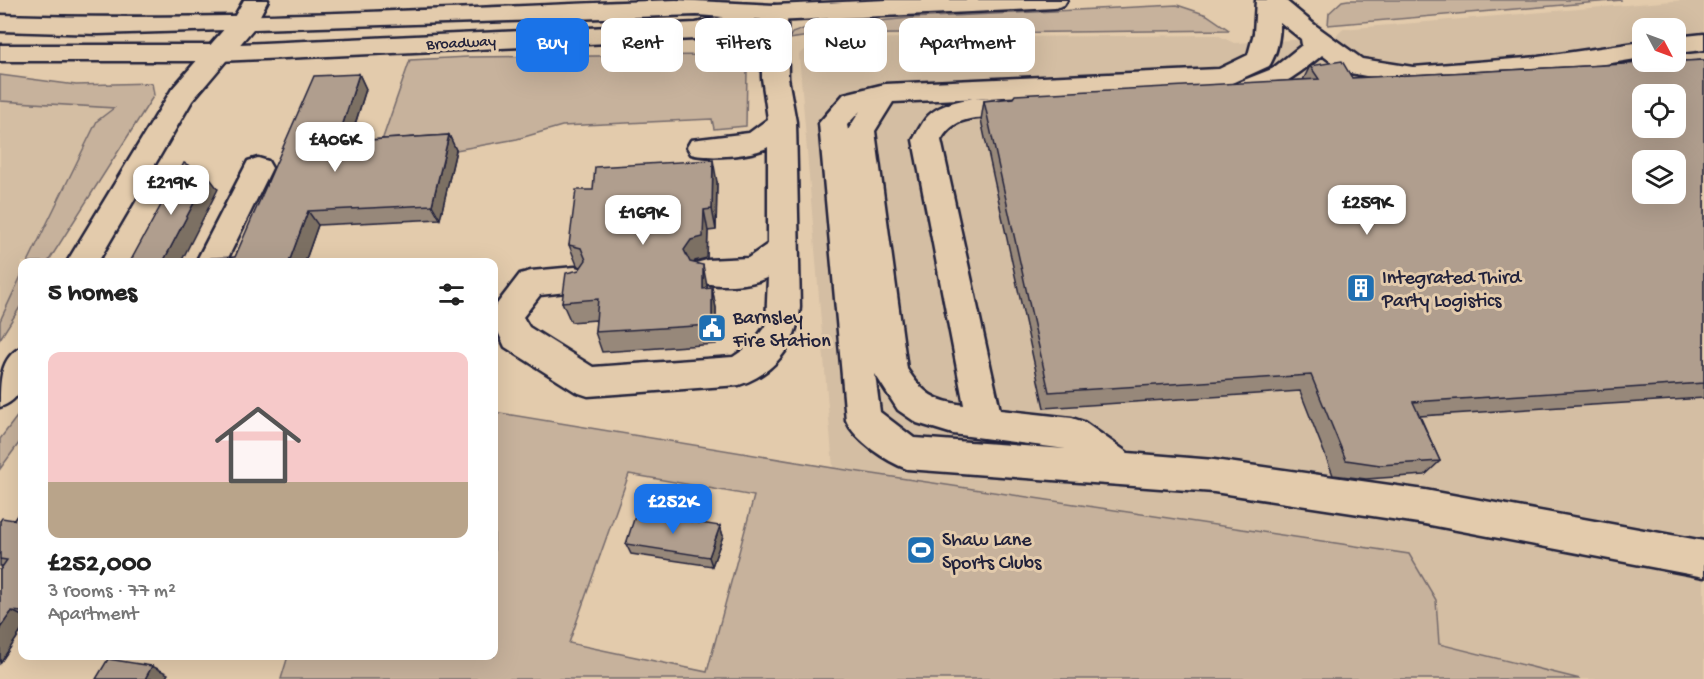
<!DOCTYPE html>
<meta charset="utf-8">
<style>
:root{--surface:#fff;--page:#f2f2f2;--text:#222;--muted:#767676;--accent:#1a73e8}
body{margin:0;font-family:"Gochi Hand",sans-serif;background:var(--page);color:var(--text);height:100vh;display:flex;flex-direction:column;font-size:22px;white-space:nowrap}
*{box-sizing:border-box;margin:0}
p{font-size:20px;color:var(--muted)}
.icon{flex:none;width:33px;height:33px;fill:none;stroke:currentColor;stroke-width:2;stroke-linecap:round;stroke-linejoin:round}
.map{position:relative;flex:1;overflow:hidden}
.details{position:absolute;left:18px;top:258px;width:480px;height:402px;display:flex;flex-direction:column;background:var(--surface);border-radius:12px;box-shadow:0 6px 24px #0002}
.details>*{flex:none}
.guide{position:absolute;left:516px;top:18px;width:570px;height:54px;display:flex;gap:12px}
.needle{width:39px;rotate:131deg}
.tools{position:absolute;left:1632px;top:18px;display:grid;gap:12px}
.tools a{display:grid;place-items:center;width:54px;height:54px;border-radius:12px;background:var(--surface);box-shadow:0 6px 24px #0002;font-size:30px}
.price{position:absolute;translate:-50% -51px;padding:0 14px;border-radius:12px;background:#fff;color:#222;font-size:20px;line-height:39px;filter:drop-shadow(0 2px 3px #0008)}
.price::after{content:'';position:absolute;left:50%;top:36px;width:18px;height:14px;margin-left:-9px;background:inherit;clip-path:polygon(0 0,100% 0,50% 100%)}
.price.on{background:var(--accent);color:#fff}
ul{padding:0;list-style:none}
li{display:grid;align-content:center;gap:12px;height:318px;padding:0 30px}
li span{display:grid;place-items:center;height:186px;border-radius:12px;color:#555}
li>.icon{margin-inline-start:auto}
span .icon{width:108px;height:108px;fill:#fffc;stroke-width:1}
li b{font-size:26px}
h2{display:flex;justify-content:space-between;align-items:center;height:72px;padding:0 30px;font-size:26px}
.tag{padding:0 21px;border-radius:12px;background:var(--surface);box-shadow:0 6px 24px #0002;font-size:21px;line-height:54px}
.tag.on{background:var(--accent);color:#fff}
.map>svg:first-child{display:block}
.built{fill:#d4bea3;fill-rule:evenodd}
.green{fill:#c7b29c;stroke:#746a6c;stroke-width:1.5;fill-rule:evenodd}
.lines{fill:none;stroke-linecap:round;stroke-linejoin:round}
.minor-casing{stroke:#22223b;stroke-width:5}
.highway-casing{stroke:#22223b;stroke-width:5}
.minor{fill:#e3cbac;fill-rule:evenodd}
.highway{fill:#e3cbac;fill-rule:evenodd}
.wall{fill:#97887a;stroke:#22223b;stroke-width:1.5}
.shaded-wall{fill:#7b6f63;stroke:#22223b;stroke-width:1.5}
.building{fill:#b09e8e;stroke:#22223b;stroke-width:1.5;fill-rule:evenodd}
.labels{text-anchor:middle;stroke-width:6;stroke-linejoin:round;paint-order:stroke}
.far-street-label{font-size:16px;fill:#22223b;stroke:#e3cbac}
.poi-label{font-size:20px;fill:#22223b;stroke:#e3cbac;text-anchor:start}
</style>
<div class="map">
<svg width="1704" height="679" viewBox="0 0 1704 679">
<rect width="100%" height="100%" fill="#e3cbac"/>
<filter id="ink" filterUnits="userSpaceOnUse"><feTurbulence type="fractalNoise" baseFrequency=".0167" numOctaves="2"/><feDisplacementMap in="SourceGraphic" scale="12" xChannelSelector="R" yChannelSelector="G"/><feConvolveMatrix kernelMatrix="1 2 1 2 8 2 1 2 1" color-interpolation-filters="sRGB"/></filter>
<g filter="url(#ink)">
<path class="built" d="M 1685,0 L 1704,0 L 1704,679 L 1580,679 L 1439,644 L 1436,600 L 1409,554 L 833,468 L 799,54 L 821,39 L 1217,35 L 1234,43 L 1334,38 L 1343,29 ZM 1642,28 L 1676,28 L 1676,62 L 1642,62 ZM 1642,94 L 1676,94 L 1676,128 L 1642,128 ZM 1642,160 L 1676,160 L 1676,194 L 1642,194 Z
M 0,101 L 114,108 L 28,262 L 22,262 L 22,274 L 0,321 Z"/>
<path class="green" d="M 1348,0 L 1622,0 L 1328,25 L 1329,13 L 1342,1 Z
M 1177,5 L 1207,15 L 1229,30 L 816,35 L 789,39 L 792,33 L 806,28 L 910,18 Z
M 723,55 L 747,71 L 746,126 L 714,129 L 712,119 L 562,126 L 517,139 L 456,150 L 377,155 L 410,60 L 468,57 Z
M 0,75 L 76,85 L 152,83 L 154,95 L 48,262 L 28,262 L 97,121 L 114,108 L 0,101 Z
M 22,274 L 22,304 L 0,339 L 0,321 Z
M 22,410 L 22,439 L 0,469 L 0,439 Z
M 494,412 L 833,468 L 1409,554 L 1436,600 L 1439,644 L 1580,679 L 281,679 L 288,656 L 494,656 ZM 629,474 L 754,496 L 707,672 L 569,643 Z"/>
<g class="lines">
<g class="minor-casing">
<path id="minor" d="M 244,0 L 268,0 L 253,29 L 192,101 L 98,262 L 67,262 L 172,89 L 233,19 Z
M 1256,0 L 1285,0 L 1315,25 L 1362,59 L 1413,67 L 1538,57 L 1642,42 L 1642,58 L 1538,75 L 1413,85 L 1345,72 L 1322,55 C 1301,73 1253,108 1224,100 L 1220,94 L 1224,88 L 1272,69 L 1302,45 L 1301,39 L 1280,22 C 1280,36 1277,54 1269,66 L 1223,87 L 893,102 L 875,131 L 907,369 C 923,394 935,401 964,405 L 913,140 C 917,133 922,122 928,116 C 945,99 987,94 1009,100 L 1013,107 L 1009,114 C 981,121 958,111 941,140 L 1000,410 L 1072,418 L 1084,422 L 1128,453 L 1214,460 L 1425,490 L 1704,541 L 1704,577 L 1425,524 L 1214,492 L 907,469 C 886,461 855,441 846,420 L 819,123 L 844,94 L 885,84 L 1219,69 L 1248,55 L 1254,33 ZM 860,111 L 848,130 L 847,125 ZM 875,374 L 898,410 L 917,423 L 953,434 L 1066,449 L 914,438 L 880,412 Z
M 774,5 L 783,7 L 787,13 L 788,78 L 796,122 L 800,307 C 797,345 775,373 739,385 L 588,396 L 576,392 L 505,347 L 494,323 L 494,308 L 520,274 L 531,271 L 575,267 L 586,270 L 591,279 L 586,288 L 575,291 L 540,295 L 523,317 L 529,327 L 593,367 L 733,357 L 752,344 L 766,325 L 768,277 C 749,287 715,287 696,281 L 691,272 L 696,263 L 707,260 L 748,258 L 768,244 L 768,147 C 753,156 708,159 691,154 L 687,147 L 691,140 L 749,133 L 768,119 L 762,78 L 761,13 L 765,7 Z
M 1704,34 L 1704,50 L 1676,53 L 1676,37 Z
M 258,158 L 268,161 L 272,168 L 226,262 L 196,262 L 248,161 Z
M 22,347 C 25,372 28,397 0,407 C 0,381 0,357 22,347 Z"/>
</g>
<g class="highway-casing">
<path id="highway" d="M 676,0 L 774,5 L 888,0 L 1067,0 L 1064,5 L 1055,8 L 774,21 L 755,19 L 752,26 L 696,39 L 218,61 L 0,61 L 0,45 L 218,45 L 696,23 L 723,17 L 697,15 L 98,34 L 0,31 L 0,15 C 225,22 451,8 676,0 Z"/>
</g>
<use href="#minor" class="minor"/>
<use href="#highway" class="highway"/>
</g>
<path class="wall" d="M 1704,60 L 1704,398 L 1420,416 L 1440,461 L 1425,475 L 1366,479 L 1333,475 L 1300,391 L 1044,408 L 981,120 L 984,101 L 1013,98 L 1303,80 L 1310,66 L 1352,78 Z
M 359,74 L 366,89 L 350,141 L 449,135 L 456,150 L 440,219 L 318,225 L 305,262 L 209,262 L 235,257 Z
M 717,182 L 716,230 L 708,231 L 707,258 L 695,261 L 694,263 L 707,286 L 707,289 L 712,288 L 716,308 L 716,344 L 602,352 L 595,332 L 596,320 L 571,322 L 562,302 L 581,267 L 577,265 L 569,245 Z
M 22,508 L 22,630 L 0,663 L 0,570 L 3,566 L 0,566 L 0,521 L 14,520 Z
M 720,526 L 723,536 L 712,566 L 631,554 L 626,544 Z"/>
<path class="shaded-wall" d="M 359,74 L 366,89 L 345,156 L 337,142 Z
M 449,135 L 456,150 L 440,219 L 432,205 Z
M 713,160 L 717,182 L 716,230 L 712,209 Z
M 208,176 L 218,189 L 181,262 L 163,262 Z
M 704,210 L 708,231 L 707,258 L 695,261 L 689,271 L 684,250 Z
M 308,211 L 318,225 L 305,262 L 289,262 Z
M 703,265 L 707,286 L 707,309 L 703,289 Z
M 712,288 L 716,308 L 716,344 L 712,325 Z
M 720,526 L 723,536 L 712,566 L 709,557 Z
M 12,611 L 22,616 L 22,630 L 0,663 L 0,628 Z
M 152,666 L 168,674 L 165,679 L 145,679 Z"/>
<path class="building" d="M 1704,60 L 1704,383 L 1413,402 L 1440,461 L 1380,465 L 1346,460 L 1311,375 L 1049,392 L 984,101 L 1013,98 L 1015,95 L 1319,79 L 1310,66 L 1342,61 L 1352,78 ZM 1642,94 L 1676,94 L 1676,128 L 1642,128 ZM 1642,160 L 1676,160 L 1676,194 L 1642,194 Z
M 359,74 L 337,142 L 449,135 L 432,205 L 308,211 L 289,262 L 209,262 L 211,258 L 235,257 L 314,76 Z
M 713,160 L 712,209 L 704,210 L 703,237 L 691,240 L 684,250 L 690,262 L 703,265 L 703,289 L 712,288 L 712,325 L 595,332 L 598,299 L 562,302 L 566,273 L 579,270 L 586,260 L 581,248 L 569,245 L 576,190 L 593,190 L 595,167 Z
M 184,163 L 208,176 L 163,262 L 130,262 Z
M 22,508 L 22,612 L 12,611 L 0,628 L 0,570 L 7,560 L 0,559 L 0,521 L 2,518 L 14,520 Z
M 636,513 L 720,526 L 709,557 L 626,544 Z
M 108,659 L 152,666 L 145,679 L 96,679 Z"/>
</g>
<defs>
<g id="building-square" transform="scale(1.5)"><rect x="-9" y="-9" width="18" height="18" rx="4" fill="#1f6fb2" stroke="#e3cbac"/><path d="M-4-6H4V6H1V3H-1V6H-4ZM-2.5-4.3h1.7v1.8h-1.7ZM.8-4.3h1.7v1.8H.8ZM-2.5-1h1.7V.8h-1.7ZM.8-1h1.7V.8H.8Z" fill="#fff"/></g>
<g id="civic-square" transform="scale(1.5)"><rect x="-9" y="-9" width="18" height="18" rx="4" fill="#1f6fb2" stroke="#e3cbac"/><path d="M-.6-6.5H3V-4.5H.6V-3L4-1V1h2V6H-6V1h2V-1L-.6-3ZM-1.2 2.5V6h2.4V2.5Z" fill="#fff"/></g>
<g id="stadium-square" transform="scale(1.5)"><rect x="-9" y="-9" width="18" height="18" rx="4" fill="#1f6fb2" stroke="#e3cbac"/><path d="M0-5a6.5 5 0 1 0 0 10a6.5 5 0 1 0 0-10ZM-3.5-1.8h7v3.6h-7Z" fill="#fff"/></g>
</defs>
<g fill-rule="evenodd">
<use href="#building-square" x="1361" y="288"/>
<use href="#civic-square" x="712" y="328"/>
<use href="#stadium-square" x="921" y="550"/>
</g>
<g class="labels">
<g class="far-street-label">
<text transform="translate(461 41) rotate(-3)" y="6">Broadway</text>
</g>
<g class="poi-label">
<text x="1382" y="283">Integrated Third<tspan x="1382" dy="23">Party Logistics</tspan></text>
<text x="733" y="323">Barnsley<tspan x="733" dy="23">Fire Station</tspan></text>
<text x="942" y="545">Shaw Lane<tspan x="942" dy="23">Sports Clubs</tspan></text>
</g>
</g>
</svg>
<div class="tools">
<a><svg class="needle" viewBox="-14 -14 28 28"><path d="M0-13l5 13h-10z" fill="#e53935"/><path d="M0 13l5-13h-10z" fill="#767676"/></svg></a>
<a><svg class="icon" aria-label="locate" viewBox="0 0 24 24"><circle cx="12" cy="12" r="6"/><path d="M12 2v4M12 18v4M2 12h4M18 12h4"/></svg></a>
<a><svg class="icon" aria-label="layers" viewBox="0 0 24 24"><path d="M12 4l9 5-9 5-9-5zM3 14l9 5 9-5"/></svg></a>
</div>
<b class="price" style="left:335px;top:173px">£406K</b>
<b class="price" style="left:171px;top:216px">£219K</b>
<b class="price" style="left:1367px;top:236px">£259K</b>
<b class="price" style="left:643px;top:246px">£169K</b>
<b class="price on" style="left:673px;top:535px">£252K</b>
<div class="guide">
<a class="tag on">Buy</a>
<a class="tag">Rent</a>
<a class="tag">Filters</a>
<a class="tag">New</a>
<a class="tag">Apartment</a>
</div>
<section class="details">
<h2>5 homes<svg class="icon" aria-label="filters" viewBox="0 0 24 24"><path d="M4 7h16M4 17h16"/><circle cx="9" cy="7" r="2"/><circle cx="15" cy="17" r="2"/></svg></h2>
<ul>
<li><span style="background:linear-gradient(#f6c9c9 70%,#b9a48a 0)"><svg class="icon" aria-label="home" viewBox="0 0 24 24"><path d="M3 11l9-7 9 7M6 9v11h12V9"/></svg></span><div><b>£252,000</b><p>3 rooms · 77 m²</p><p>Apartment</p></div></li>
</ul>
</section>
</div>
